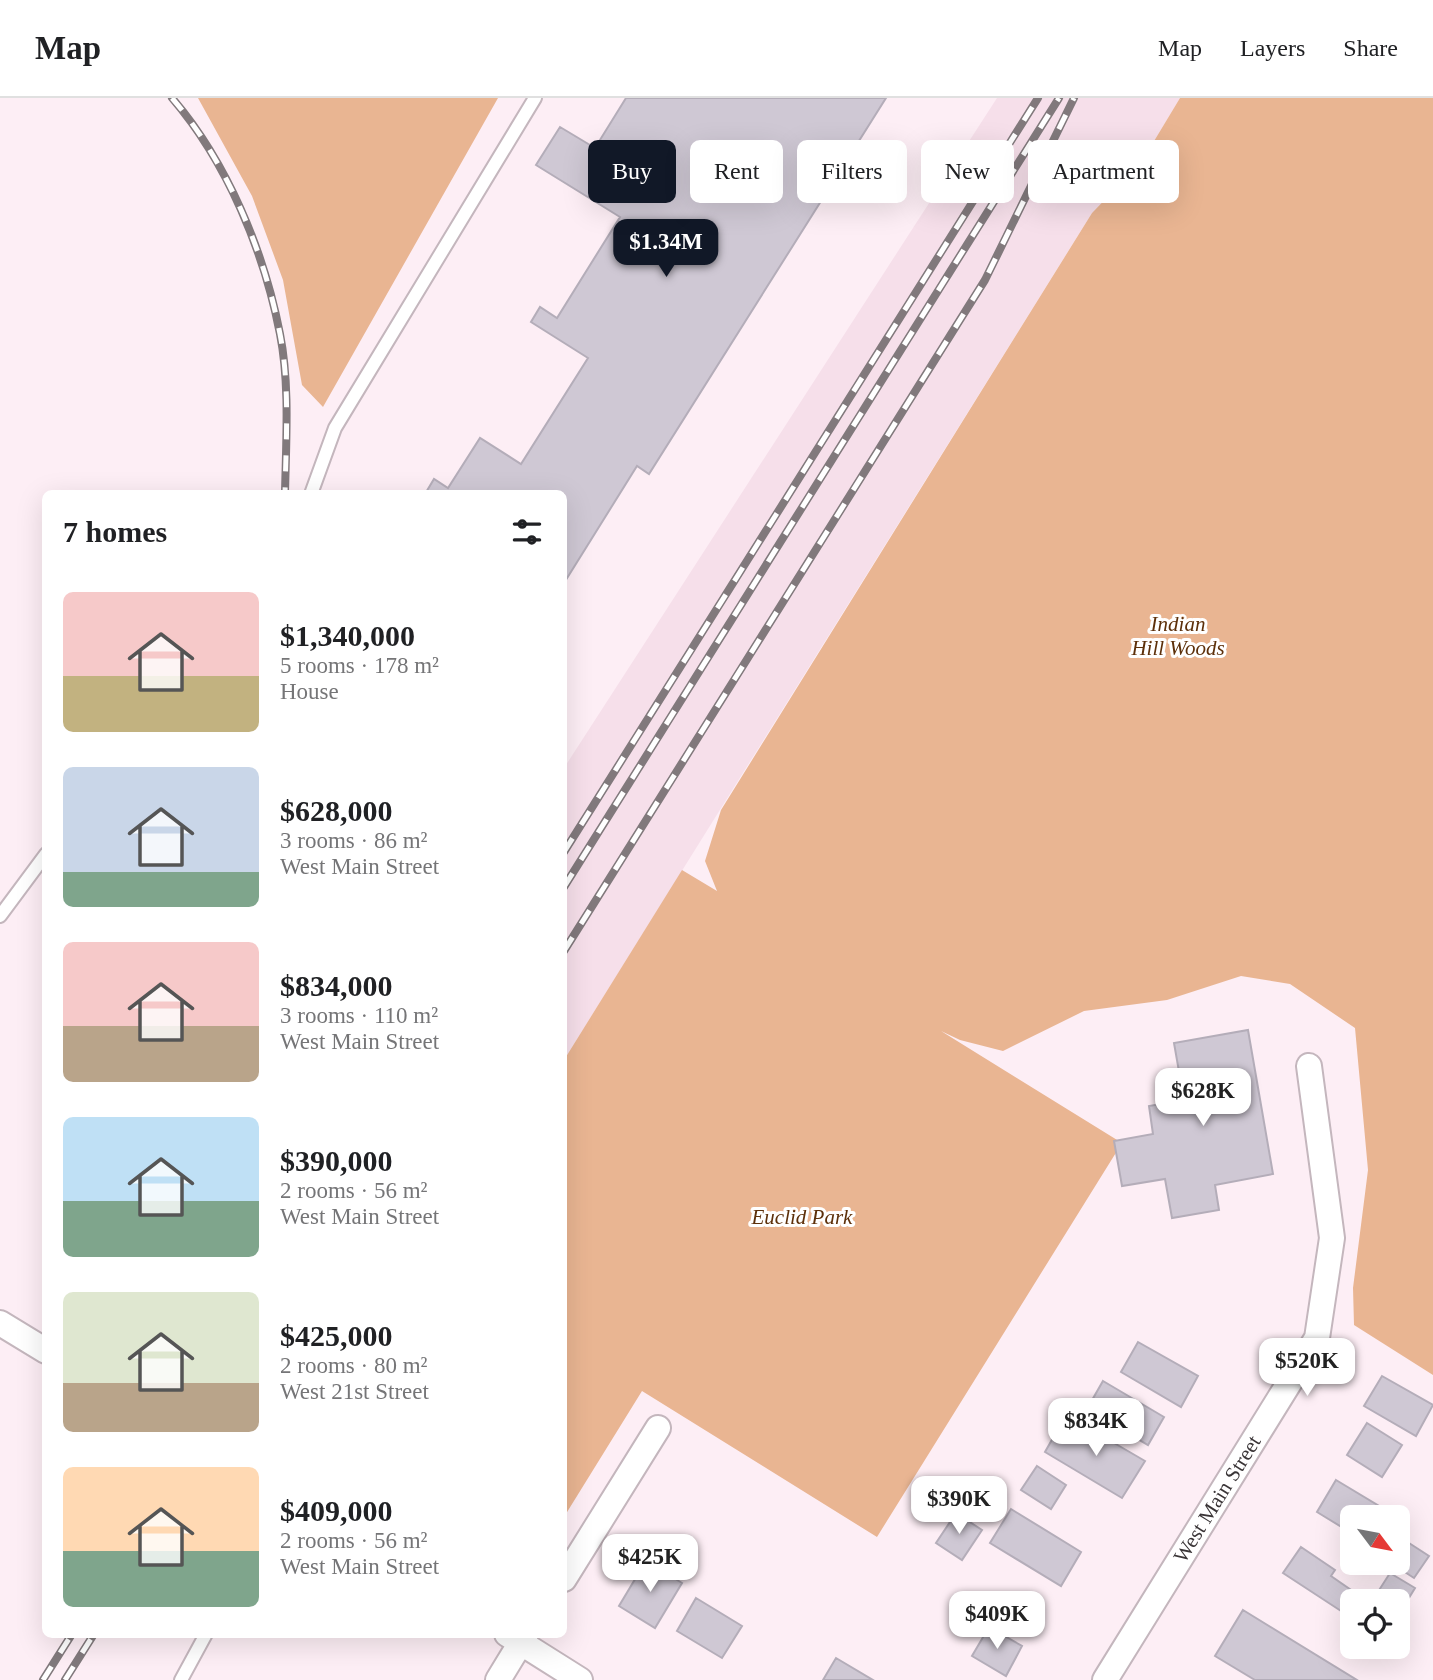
<!DOCTYPE html>
<meta charset="utf-8">
<style>
:root{--surface:#fff;--page:#f6f6f6;--text:#202124;--muted:#757577;--line:#e0e0e0;--accent:#111827}
body{margin:0;font-family:Georgia,serif;background:var(--page);color:var(--text);height:100vh;display:flex;flex-direction:column;font-size:26px;white-space:nowrap}
*{box-sizing:border-box;margin:0}
p{font-size:23px;color:var(--muted)}
.icon{flex:none;width:38px;height:38px;fill:none;stroke:currentColor;stroke-width:2;stroke-linecap:round;stroke-linejoin:round}
.map{position:relative;flex:1;overflow:hidden}
.sheet{position:absolute;left:42px;top:392px;width:525px;height:1148px;display:flex;flex-direction:column;background:var(--surface);border-radius:10px;box-shadow:0 7px 28px #0002}
.sheet>*{flex:none}
.banner{position:absolute;left:588px;top:42px;width:665px;height:63px;display:flex;gap:14px}
.needle{width:46px;rotate:122deg}
.buttons{position:absolute;left:1340px;top:1407px;display:grid;gap:14px}
.buttons a{display:grid;place-items:center;width:70px;height:70px;border-radius:10px;background:var(--surface);box-shadow:0 7px 28px #0002;font-size:35px}
.price{position:absolute;translate:-50% -60px;padding:0 16px;border-radius:14px;background:#fff;color:#222;font-size:23px;line-height:46px;filter:drop-shadow(0 2px 4px #0008)}
.price::after{content:'';position:absolute;left:50%;top:42px;width:21px;height:16px;margin-left:-10px;background:inherit;clip-path:polygon(0 0,100% 0,50% 100%)}
.price.active{background:var(--accent);color:#fff}
ul{padding:0;list-style:none}
li{display:flex;align-items:center;gap:21px;height:175px;padding:0 21px}
li span{display:grid;place-items:center;flex:none;width:196px;height:140px;border-radius:10px;color:#555}
li>.icon{margin-inline-start:auto}
span .icon{width:84px;height:84px;fill:#fffc;stroke-width:1}
li b{font-size:30px}
h2{display:flex;justify-content:space-between;align-items:center;height:84px;padding:0 21px;font-size:30px}
.chip{padding:0 24px;border-radius:10px;background:var(--surface);box-shadow:0 7px 28px #0002;font-size:24px;line-height:63px}
.chip.active{background:var(--accent);color:#fff}
header{display:flex;align-items:center;gap:42px;box-sizing:border-box;height:98px;padding:0 35px;background:var(--surface);border-bottom:2px solid var(--line)}
header strong{font-size:33px}
nav{display:flex;gap:38px;margin-inline-start:auto;font-size:24px}
.map>svg:first-child{display:block}
.built{fill:#f6dfea}
.green{fill:#e9b592}
.building{fill:#cfc8d4;stroke:#b4adb9;stroke-width:2}
.lines{fill:none;stroke-linecap:round;stroke-linejoin:round}
.service-casing{stroke:#c4b6bd;stroke-width:16}
.minor-casing{stroke:#c4b6bd;stroke-width:28}
.service{stroke:#fff;stroke-width:12}
.minor{stroke:#fff;stroke-width:24}
.rail-casing{stroke:#81797c;stroke-width:8}
.rail{stroke:#fff;stroke-width:5;stroke-dasharray:16;stroke-linecap:butt}
.labels{text-anchor:middle;stroke-width:6;stroke-linejoin:round;paint-order:stroke}
.park-label{font-size:21px;font-style:italic;fill:#5d300a;stroke:#fff}
.street-label{font-size:21px;fill:#3a3537;stroke:#fff}
</style>
<header>
<strong>Map</strong>
<nav><a>Map</a><a>Layers</a><a>Share</a></nav>
</header>
<div class="map">
<svg width="1433" height="1582" viewBox="0 0 1433 1582">
<rect width="100%" height="100%" fill="#fdeef5"/>
<path class="built" d="M 997,0 L 1180,0 L 1142,63 L 1092,115 L 564,962 L 564,670 Z"/>
<path class="green" d="M 198,0 L 498,0 L 323,309 L 302,287 L 283,182 L 252,98 Z
M 1180,0 L 1433,0 L 1433,1277 L 1354,1227 L 1353,1190 L 1368,1072 L 1355,930 L 1290,886 L 1241,878 L 1167,902 L 1084,913 L 1003,953 L 960,942 L 941,933 L 1122,1045 L 877,1439 L 642,1293 L 564,1419 L 564,962 L 682,772 L 717,793 L 705,763 L 721,712 L 1092,115 L 1142,63 Z"/>
<path class="building" d="M 626,0 L 886,0 L 649,376 L 637,368 L 564,485 L 564,396 L 425,396 L 434,381 L 448,390 L 480,340 L 521,366 L 588,260 L 531,224 L 540,209 L 557,220 L 620,119 L 536,67 L 560,29 L 595,50 Z
M 1248,932 L 1273,1076 L 1215,1087 L 1219,1112 L 1172,1120 L 1165,1081 L 1122,1088 L 1114,1043 L 1153,1036 L 1149,1008 L 1184,1002 L 1174,945 Z
M 1138,1244 L 1198,1278 L 1181,1309 L 1121,1274 Z
M 1382,1278 L 1433,1307 L 1416,1338 L 1364,1308 Z
M 1103,1283 L 1164,1319 L 1148,1347 L 1087,1311 Z
M 1078,1324 L 1145,1363 L 1122,1400 L 1045,1354 L 1061,1326 L 1072,1333 Z
M 1367,1325 L 1402,1347 L 1382,1379 L 1347,1357 Z
M 1037,1368 L 1066,1387 L 1051,1411 L 1021,1392 Z
M 1336,1382 L 1389,1414 L 1387,1419 L 1353,1419 L 1353,1436 L 1317,1414 Z
M 1011,1411 L 1081,1454 L 1061,1488 L 990,1445 Z
M 956,1415 L 982,1432 L 962,1462 L 936,1445 Z
M 1409,1445 L 1429,1458 L 1414,1480 L 1394,1467 Z
M 1301,1449 L 1335,1472 L 1331,1478 L 1354,1494 L 1341,1513 L 1283,1475 Z
M 646,1463 L 682,1485 L 655,1530 L 619,1508 Z
M 1390,1475 L 1415,1490 L 1399,1516 L 1398,1503 L 1380,1503 L 1374,1500 Z
M 696,1500 L 742,1528 L 722,1560 L 677,1533 Z
M 1243,1512 L 1357,1582 L 1255,1582 L 1215,1558 Z
M 989,1529 L 1022,1548 L 1006,1578 L 972,1558 Z
M 836,1560 L 873,1582 L 823,1582 Z"/>
<g class="lines">
<g class="service-casing">
<path id="service" d="M 311,396 L 335,330 L 535,0
M 0,818 L 46,756
M 181,1582 L 206,1536"/>
</g>
<g class="minor-casing">
<path id="minor" d="M 0,1225 L 46,1253
M 564,1481 L 658,1330
M 507,1536 L 580,1582
M 498,1582 L 526,1536
M 1105,1582 L 1317,1240 L 1332,1140 L 1309,968"/>
</g>
<use href="#service" class="service"/>
<use href="#minor" class="minor"/>
<g class="rail-casing">
<path id="rail" d="M 172,0 C 227,64 264,153 280,236 C 290,287 286,343 285,396
M 564,754 L 1038,0
M 564,789 L 1059,0
M 564,853 L 985,182 L 1074,0
M 43,1582 L 72,1536
M 65,1582 L 94,1536"/>
</g>
<use href="#rail" class="rail"/>
</g>
<g class="labels">
<g class="park-label">
<text x="1178" y="533">Indian<tspan x="1178" dy="24">Hill Woods</tspan></text>
<text x="802" y="1126">Euclid Park</text>
</g>
<g class="street-label">
<text transform="translate(1217 1401) rotate(-58)" y="7">West Main Street</text>
</g>
</g>
</svg>
<div class="buttons">
<a><svg class="needle" viewBox="-14 -14 28 28"><path d="M0-13l5 13h-10z" fill="#e53935"/><path d="M0 13l5-13h-10z" fill="#757577"/></svg></a>
<a><svg class="icon" aria-label="locate" viewBox="0 0 24 24"><circle cx="12" cy="12" r="6"/><path d="M12 2v4M12 18v4M2 12h4M18 12h4"/></svg></a>
</div>
<b class="price active" style="left:666px;top:181px">$1.34M</b>
<b class="price" style="left:1203px;top:1030px">$628K</b>
<b class="price" style="left:1307px;top:1300px">$520K</b>
<b class="price" style="left:1096px;top:1360px">$834K</b>
<b class="price" style="left:959px;top:1438px">$390K</b>
<b class="price" style="left:650px;top:1496px">$425K</b>
<b class="price" style="left:997px;top:1553px">$409K</b>
<div class="banner">
<a class="chip active">Buy</a>
<a class="chip">Rent</a>
<a class="chip">Filters</a>
<a class="chip">New</a>
<a class="chip">Apartment</a>
</div>
<section class="sheet">
<h2>7 homes<svg class="icon" aria-label="filters" viewBox="0 0 24 24"><path d="M4 7h16M4 17h16"/><circle cx="9" cy="7" r="2"/><circle cx="15" cy="17" r="2"/></svg></h2>
<ul>
<li><span style="background:linear-gradient(#f6c9c9 60%,#c2b280 0)"><svg class="icon" aria-label="home" viewBox="0 0 24 24"><path d="M3 11l9-7 9 7M6 9v11h12V9"/></svg></span><div><b>$1,340,000</b><p>5 rooms · 178 m²</p><p>House</p></div></li>
<li><span style="background:linear-gradient(#c9d6e8 75%,#7fa58c 0)"><svg class="icon" aria-label="home" viewBox="0 0 24 24"><path d="M3 11l9-7 9 7M6 9v11h12V9"/></svg></span><div><b>$628,000</b><p>3 rooms · 86 m²</p><p>West Main Street</p></div></li>
<li><span style="background:linear-gradient(#f6c9c9 60%,#b9a48a 0)"><svg class="icon" aria-label="home" viewBox="0 0 24 24"><path d="M3 11l9-7 9 7M6 9v11h12V9"/></svg></span><div><b>$834,000</b><p>3 rooms · 110 m²</p><p>West Main Street</p></div></li>
<li><span style="background:linear-gradient(#bfe0f5 60%,#7fa58c 0)"><svg class="icon" aria-label="home" viewBox="0 0 24 24"><path d="M3 11l9-7 9 7M6 9v11h12V9"/></svg></span><div><b>$390,000</b><p>2 rooms · 56 m²</p><p>West Main Street</p></div></li>
<li><span style="background:linear-gradient(#dfe7d0 65%,#b9a48a 0)"><svg class="icon" aria-label="home" viewBox="0 0 24 24"><path d="M3 11l9-7 9 7M6 9v11h12V9"/></svg></span><div><b>$425,000</b><p>2 rooms · 80 m²</p><p>West 21st Street</p></div></li>
<li><span style="background:linear-gradient(#ffd9b3 60%,#7fa58c 0)"><svg class="icon" aria-label="home" viewBox="0 0 24 24"><path d="M3 11l9-7 9 7M6 9v11h12V9"/></svg></span><div><b>$409,000</b><p>2 rooms · 56 m²</p><p>West Main Street</p></div></li>
</ul>
</section>
</div>
